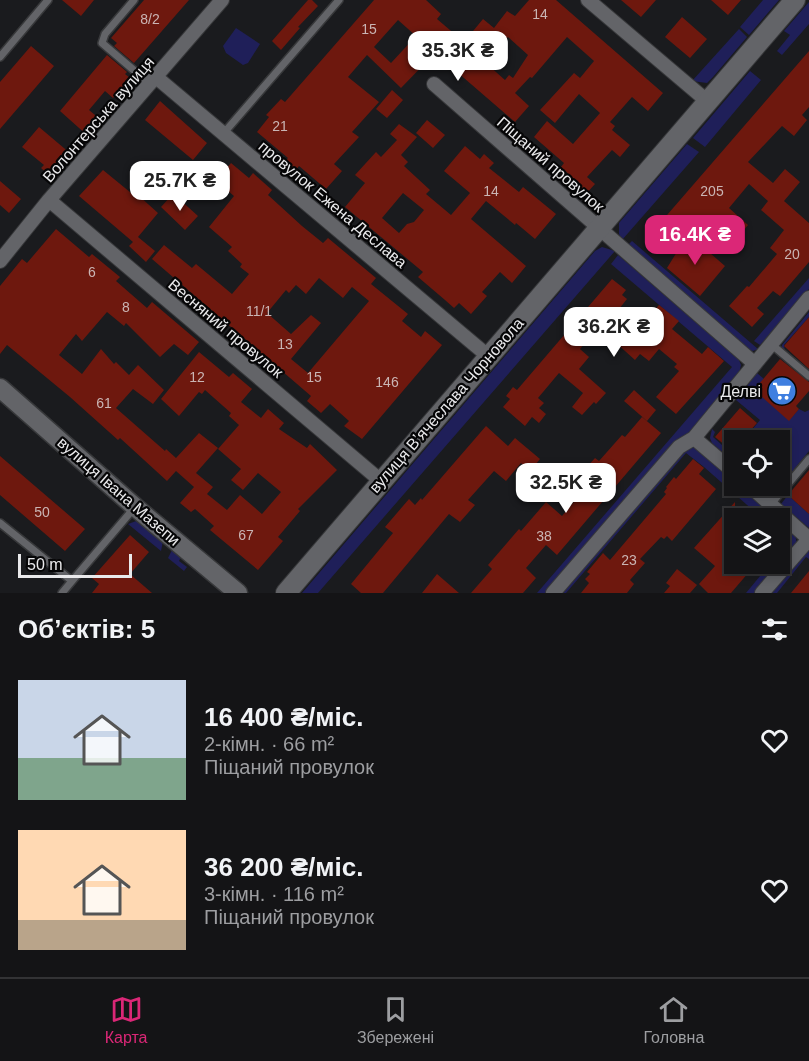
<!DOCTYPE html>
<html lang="uk">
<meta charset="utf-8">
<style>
:root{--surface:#141416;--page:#1d1d1f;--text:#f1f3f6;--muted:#9d9ea1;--line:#333335;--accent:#db2777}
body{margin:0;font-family:Helvetica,sans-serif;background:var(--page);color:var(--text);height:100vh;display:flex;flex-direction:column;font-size:22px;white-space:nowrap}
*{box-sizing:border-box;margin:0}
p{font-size:20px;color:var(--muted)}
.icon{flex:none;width:33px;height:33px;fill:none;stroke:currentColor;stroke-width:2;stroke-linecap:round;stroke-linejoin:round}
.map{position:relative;height:593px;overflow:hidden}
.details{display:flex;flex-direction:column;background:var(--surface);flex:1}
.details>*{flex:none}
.tools{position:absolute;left:724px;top:430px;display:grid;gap:12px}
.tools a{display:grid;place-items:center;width:66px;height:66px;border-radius:0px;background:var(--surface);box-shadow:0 3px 9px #0003,0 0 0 2px var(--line);font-size:30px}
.scale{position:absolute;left:18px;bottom:15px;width:114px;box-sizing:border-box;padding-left:6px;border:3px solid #e9e9eb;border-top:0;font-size:16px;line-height:21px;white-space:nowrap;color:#e9e9eb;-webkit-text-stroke:4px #060607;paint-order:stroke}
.price{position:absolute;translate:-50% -51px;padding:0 14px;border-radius:12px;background:#fff;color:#222;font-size:20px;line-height:39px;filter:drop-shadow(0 2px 3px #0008)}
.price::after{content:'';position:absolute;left:50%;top:36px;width:18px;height:14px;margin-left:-9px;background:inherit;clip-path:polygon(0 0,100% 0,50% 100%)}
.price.active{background:var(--accent);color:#fff}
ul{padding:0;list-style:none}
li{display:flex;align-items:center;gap:18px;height:150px;padding:0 18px}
li span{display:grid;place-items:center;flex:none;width:168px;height:120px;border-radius:0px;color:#555}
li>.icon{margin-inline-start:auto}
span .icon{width:72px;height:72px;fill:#fffc;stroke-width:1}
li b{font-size:26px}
h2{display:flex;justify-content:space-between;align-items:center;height:72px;padding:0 18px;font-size:26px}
.tab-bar{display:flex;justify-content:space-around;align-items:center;height:84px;border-top:2px solid var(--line);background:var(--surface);font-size:16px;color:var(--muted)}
.tab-bar a{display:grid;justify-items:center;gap:3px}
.tab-bar .active{color:var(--accent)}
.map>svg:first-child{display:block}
.green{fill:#1f1f59}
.building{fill:#6e180e;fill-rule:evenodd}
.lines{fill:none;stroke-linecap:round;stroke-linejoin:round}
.service-casing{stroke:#37383a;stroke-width:10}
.minor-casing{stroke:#37383a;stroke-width:16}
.tertiary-casing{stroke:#37383a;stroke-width:21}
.secondary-casing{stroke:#37383a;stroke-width:22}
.path{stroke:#7e7f81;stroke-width:3;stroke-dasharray:3 3;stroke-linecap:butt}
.service{stroke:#636468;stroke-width:7}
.minor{stroke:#636468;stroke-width:14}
.tertiary{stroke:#636468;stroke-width:18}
.secondary{stroke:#636468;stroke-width:20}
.labels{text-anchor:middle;stroke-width:4.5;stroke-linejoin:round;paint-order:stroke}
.number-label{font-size:14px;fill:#cab5b4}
.street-label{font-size:16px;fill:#e9e9eb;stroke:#060607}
.poi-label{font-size:16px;fill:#e9e9eb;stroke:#060607;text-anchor:end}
</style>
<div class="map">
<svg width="809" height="593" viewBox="0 0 809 593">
<rect width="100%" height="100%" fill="#1a1b1e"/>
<path class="green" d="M 763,0 L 779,0 L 749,35 L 740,27 Z
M 809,2 L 809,24 L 782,55 L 777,51 L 790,35 L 784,31 Z
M 236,28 L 260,44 L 248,63 L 243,65 L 226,53 L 223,46 Z
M 739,29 L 747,37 L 713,77 L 707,83 L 692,81 Z
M 750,71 L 761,80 L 705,147 L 693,138 Z
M 687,144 L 699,152 L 622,240 L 619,234 L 619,223 Z
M 632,241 L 758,349 L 753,351 L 748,349 L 628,245 Z
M 602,247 L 615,251 L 318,593 L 302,593 L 595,251 Z
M 618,255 L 739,360 L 741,365 L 739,374 L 686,437 L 547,593 L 537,593 L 732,367 L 611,264 Z
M 809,278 L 809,289 L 760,345 L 754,341 Z
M 809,312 L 809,317 L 784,345 L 785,351 L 782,348 L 782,345 Z
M 757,373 L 764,379 L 789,420 L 799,409 L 805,412 L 809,410 L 809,451 L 780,486 L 780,441 L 743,441 L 760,420 L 736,400 Z
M 712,429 L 715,432 L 713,437 L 732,454 L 735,450 L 735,463 L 712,443 L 710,438 Z
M 691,447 L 697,448 L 735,482 L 735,486 L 740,486 L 778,519 L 763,519 L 704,467 L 686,453 L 566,593 L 560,593 L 685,449 Z
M 788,495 L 809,514 L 809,528 L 781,504 Z
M 139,520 L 163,541 L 161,551 L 128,524 Z
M 780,521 L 795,534 L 797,544 L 757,593 L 746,593 L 770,564 L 780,564 L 780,553 L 789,542 L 780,534 Z
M 173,548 L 182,555 L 179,561 L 187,567 L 184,571 L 168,558 Z
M 805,551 L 809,551 L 809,559 L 806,557 L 777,593 L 769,593 Z"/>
<path class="building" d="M 62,0 L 94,0 L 81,16 Z
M 144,0 L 189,0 L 134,63 L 114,46 L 117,43 L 111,38 Z
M 308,0 L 312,0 L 318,6 L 298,27 L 300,28 L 281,50 L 272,41 Z
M 374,0 L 426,0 L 441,14 L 437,19 L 464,42 L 483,19 L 494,28 L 507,11 L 515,16 L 529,0 L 556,0 L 663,93 L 648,111 L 632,97 L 610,122 L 615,126 L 612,130 L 630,145 L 620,157 L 612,150 L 587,177 L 595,184 L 585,195 L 571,183 L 574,179 L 561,167 L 564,163 L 534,137 L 547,121 L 573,144 L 600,113 L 579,94 L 555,123 L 540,110 L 574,73 L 580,78 L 594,61 L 567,37 L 532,78 L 530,77 L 515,93 L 529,106 L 515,122 L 435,53 L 401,88 L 367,55 L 348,77 L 379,102 L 352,132 L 359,137 L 334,164 L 342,171 L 326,189 L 299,166 L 295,171 L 284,162 L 288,158 L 257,132 L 269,117 L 266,115 L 281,99 L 285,102 ZM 398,20 L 416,36 L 391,63 L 374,47 ZM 498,36 L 500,39 L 503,36 L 506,39 L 508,37 L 528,55 L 513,78 L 509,75 L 505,80 L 479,57 Z
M 621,0 L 656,0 L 641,17 Z
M 711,0 L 741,0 L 728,15 Z
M 682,17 L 707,39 L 690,58 L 665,37 Z
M 31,46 L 54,66 L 0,129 L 0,82 Z
M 809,51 L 809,107 L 802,115 L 807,120 L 794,136 L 782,126 L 748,162 L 773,183 L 785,169 L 800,182 L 784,201 L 809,223 L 809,262 L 780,296 L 773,291 L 757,308 L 764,314 L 752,327 L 729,306 L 747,286 L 749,287 L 777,254 L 770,248 L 784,230 L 761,210 L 768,201 L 749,184 L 729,208 L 748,225 L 740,235 L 737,233 L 734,237 L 711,217 L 696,234 L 683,225 L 662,249 L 648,237 Z
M 107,55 L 127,72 L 125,74 L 130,78 L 113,98 L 105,91 L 89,110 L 101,120 L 88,136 L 60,111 Z
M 392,90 L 403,100 L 387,118 L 376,109 Z
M 160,101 L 207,143 L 193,160 L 145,120 Z
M 427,120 L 445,135 L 433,148 L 416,133 Z
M 399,124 L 417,137 L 401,155 L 408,162 L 404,166 L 430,190 L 426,194 L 451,215 L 470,193 L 444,171 L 465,146 L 480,159 L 484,154 L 494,163 L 489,168 L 519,192 L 523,187 L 556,214 L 535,239 L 516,223 L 515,225 L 486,201 L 471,219 L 526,266 L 512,283 L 500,272 L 482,292 L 487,296 L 471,314 L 459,303 L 454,308 L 445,300 L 418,277 L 423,272 L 345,207 L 365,183 L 355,175 L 376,152 L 381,157 L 397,140 L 390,134 ZM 403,193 L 424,210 L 414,222 L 407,224 L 399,233 L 382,218 Z
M 39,127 L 71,154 L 51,177 L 41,168 L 44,165 L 22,147 Z
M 231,163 L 249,178 L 253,173 L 272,190 L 268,195 L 302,226 L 323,243 L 328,238 L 376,278 L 371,284 L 408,314 L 402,321 L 421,337 L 425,331 L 442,345 L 362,439 L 344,426 L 349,421 L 330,404 L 321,413 L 307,401 L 311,396 L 152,259 L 164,245 L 192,268 L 196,264 L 232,294 L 249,274 L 240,267 L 242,264 L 228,251 L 232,247 L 209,227 L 234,196 L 216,181 ZM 319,278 L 343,298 L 352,287 L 369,301 L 308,373 L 291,359 L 321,323 L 311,315 L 291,334 L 267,313 L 286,290 L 289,293 L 296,285 L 306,294 Z
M 103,170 L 136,197 L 138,195 L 158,213 L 138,237 L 155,251 L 146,262 L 129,246 L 133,242 L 79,196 Z
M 0,181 L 21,199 L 9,213 L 0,205 Z
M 171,196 L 176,201 L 178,198 L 198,216 L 185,230 L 161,207 Z
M 56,229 L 89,257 L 92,254 L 120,277 L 116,281 L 147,308 L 152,302 L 199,342 L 188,355 L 174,344 L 160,357 L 126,323 L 124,326 L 107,312 L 82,341 L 76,334 L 59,355 L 82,374 L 101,349 L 114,364 L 116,362 L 129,375 L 138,365 L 164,390 L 153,404 L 133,389 L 116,408 L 165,451 L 166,449 L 176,458 L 199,433 L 218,448 L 196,473 L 213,487 L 207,494 L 227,510 L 240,495 L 262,514 L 281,492 L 258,473 L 243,490 L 231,480 L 241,469 L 218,449 L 239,425 L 229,416 L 231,413 L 205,390 L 202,394 L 199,392 L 179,416 L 161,399 L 199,352 L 229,377 L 233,373 L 252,389 L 241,402 L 261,418 L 268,409 L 284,423 L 279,429 L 307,448 L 310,444 L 337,470 L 298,509 L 300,511 L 278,537 L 283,541 L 258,570 L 210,530 L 214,526 L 195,509 L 191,512 L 180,503 L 194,487 L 176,471 L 167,481 L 120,438 L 118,440 L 70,397 L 7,345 L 0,354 L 0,286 L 22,259 L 27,263 Z
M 688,234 L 725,266 L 700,296 L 667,268 Z
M 612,279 L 626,290 L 622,295 L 627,299 L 615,314 L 635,332 L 659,305 L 679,321 L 672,329 L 702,354 L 708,347 L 724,361 L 676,414 L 656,397 L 679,371 L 674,367 L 677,364 L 659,349 L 649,361 L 640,354 L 635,360 L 605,333 L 604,334 L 597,329 L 580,349 L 589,357 L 579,369 L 606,393 L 596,404 L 594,402 L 582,415 L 572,407 L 583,393 L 559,373 L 538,398 L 544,403 L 539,408 L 546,414 L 539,423 L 532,417 L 525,426 L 503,407 L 510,399 L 506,396 L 513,387 L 517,390 Z
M 809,317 L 809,369 L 784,346 Z
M 780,359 L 809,382 L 809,391 L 796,406 L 799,409 L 789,421 L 754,390 Z
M 634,390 L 656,410 L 647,421 L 624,401 Z
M 740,408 L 757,423 L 741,441 L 735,441 L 735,448 L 732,451 L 715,437 Z
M 642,417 L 661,433 L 557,555 L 546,545 L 526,568 L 536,578 L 523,593 L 471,593 L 492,569 L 488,565 L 519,529 L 521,531 L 546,502 L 562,516 L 583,491 L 577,486 L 579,485 L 575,481 L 576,479 L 595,458 L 599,461 L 622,435 L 625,437 Z
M 486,426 L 508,446 L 515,438 L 540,459 L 530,471 L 521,463 L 506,481 L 494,471 L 468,500 L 475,505 L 460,522 L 449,514 L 383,593 L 361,593 L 351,584 L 393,533 L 385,527 L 409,499 L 415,505 L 421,498 L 422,500 Z
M 0,456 L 85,529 L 65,551 L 0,495 Z
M 693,459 L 704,468 L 699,474 L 716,489 L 672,541 L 667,536 L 664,539 L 661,537 L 640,559 L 645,563 L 630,580 L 634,584 L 627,593 L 581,593 L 589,583 L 585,579 L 590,574 L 587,572 L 603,553 L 610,560 L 666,494 L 664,492 L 667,488 L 666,487 L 674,477 L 676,479 Z
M 809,470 L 809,514 L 788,495 Z
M 735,502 L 735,564 L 740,564 L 749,572 L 731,593 L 708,593 L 699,584 L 715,566 L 694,548 Z
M 130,535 L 149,552 L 130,574 L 152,593 L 92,593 L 99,584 L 92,578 Z
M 677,569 L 697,585 L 690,593 L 664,593 L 670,586 L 666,583 Z
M 809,571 L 809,593 L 791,593 Z
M 437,574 L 459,593 L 422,593 Z"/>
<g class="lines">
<g class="service-casing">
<path id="service" d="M 134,0 L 105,34 L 102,43 L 150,84
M 0,57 L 48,0
M 223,134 L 339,0
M 771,344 L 809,376
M 771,504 L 809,459
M 0,523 L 72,581 L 135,507
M 62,593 L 72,581"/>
</g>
<g class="minor-casing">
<path id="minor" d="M 588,0 L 707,101
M 156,77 L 488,356
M 434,84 L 755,364
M 49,200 L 381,481
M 0,261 L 49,200 L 222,0
M 694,438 L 735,473
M 750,486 L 809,539
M 553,593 L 679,447 L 694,438 L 809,298
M 762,593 L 809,539"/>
</g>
<g class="tertiary-casing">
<path id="tertiary" d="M 0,388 L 135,507 L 238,593"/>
</g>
<g class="secondary-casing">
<path id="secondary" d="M 286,593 L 795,0"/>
</g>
<path class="path" d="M 744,437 L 750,441"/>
<use href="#service" class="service"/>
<use href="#minor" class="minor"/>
<use href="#tertiary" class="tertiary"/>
<use href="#secondary" class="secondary"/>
</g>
<defs>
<g id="supermarket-disc" transform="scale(1.5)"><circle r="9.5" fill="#3f7fe0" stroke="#060607"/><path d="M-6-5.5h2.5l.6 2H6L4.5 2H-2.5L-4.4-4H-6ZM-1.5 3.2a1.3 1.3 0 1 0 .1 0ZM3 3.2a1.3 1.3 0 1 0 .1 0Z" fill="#fff"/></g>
</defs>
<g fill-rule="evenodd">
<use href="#supermarket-disc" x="782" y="391"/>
</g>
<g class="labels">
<g class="number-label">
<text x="540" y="19">14</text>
<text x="150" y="24">8/2</text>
<text x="369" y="34">15</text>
<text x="280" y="131">21</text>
<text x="491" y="196">14</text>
<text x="712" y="196">205</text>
<text x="792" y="259">20</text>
<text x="92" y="277">6</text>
<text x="126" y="312">8</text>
<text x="259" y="316">11/1</text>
<text x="285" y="349">13</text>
<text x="197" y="382">12</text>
<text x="314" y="382">15</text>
<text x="387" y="387">146</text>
<text x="104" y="408">61</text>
<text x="42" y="517">50</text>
<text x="246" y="540">67</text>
<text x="544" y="541">38</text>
<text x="629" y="565">23</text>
</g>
<g class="street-label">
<text transform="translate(98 119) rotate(-49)" y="6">Волонтерська вулиця</text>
<text transform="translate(551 164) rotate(41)" y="6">Піщаний провулок</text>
<text transform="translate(333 204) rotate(40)" y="6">провулок Ежена Деслава</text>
<text transform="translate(226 328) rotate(40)" y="6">Весняний провулок</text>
<text transform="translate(446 405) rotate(-49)" y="6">вулиця Вʼячеслава Чорновола</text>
<text transform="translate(119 491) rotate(41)" y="6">вулиця Івана Мазепи</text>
</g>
<g class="poi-label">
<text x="761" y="397">Делві</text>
</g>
</g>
</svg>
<div class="tools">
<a><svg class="icon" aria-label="locate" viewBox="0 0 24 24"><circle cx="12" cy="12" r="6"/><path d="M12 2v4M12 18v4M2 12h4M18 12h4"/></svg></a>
<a><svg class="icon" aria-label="layers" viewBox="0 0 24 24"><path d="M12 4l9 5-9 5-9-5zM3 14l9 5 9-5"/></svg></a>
</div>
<div class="scale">50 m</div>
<b class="price" style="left:458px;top:82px">35.3K ₴</b>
<b class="price" style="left:180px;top:212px">25.7K ₴</b>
<b class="price active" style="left:695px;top:266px">16.4K ₴</b>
<b class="price" style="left:614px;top:358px">36.2K ₴</b>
<b class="price" style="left:566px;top:514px">32.5K ₴</b>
</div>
<section class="details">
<h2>Об’єктів: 5<svg class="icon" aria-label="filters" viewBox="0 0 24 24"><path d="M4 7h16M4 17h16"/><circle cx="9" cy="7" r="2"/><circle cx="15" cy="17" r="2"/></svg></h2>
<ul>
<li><span style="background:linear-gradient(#c9d6e8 65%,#7fa58c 0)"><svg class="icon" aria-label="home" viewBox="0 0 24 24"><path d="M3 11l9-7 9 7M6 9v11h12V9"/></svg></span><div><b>16 400 ₴/міс.</b><p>2-кімн. · 66 m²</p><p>Піщаний провулок</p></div><svg class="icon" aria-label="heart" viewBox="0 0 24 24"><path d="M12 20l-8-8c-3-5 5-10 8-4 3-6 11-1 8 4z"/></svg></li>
<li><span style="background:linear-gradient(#ffd9b3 75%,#b9a48a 0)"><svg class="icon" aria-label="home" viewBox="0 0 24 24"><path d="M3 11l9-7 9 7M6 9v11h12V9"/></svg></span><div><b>36 200 ₴/міс.</b><p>3-кімн. · 116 m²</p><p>Піщаний провулок</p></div><svg class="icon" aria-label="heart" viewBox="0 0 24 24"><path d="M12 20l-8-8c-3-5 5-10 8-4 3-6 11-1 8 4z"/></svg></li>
</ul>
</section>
<nav class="tab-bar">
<a class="active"><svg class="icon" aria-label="map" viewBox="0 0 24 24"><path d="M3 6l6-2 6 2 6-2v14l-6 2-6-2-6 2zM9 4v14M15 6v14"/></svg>Карта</a>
<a><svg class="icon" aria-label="saved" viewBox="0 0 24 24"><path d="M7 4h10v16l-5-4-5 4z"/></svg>Збережені</a>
<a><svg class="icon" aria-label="home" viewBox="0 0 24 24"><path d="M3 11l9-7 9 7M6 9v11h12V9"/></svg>Головна</a>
</nav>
